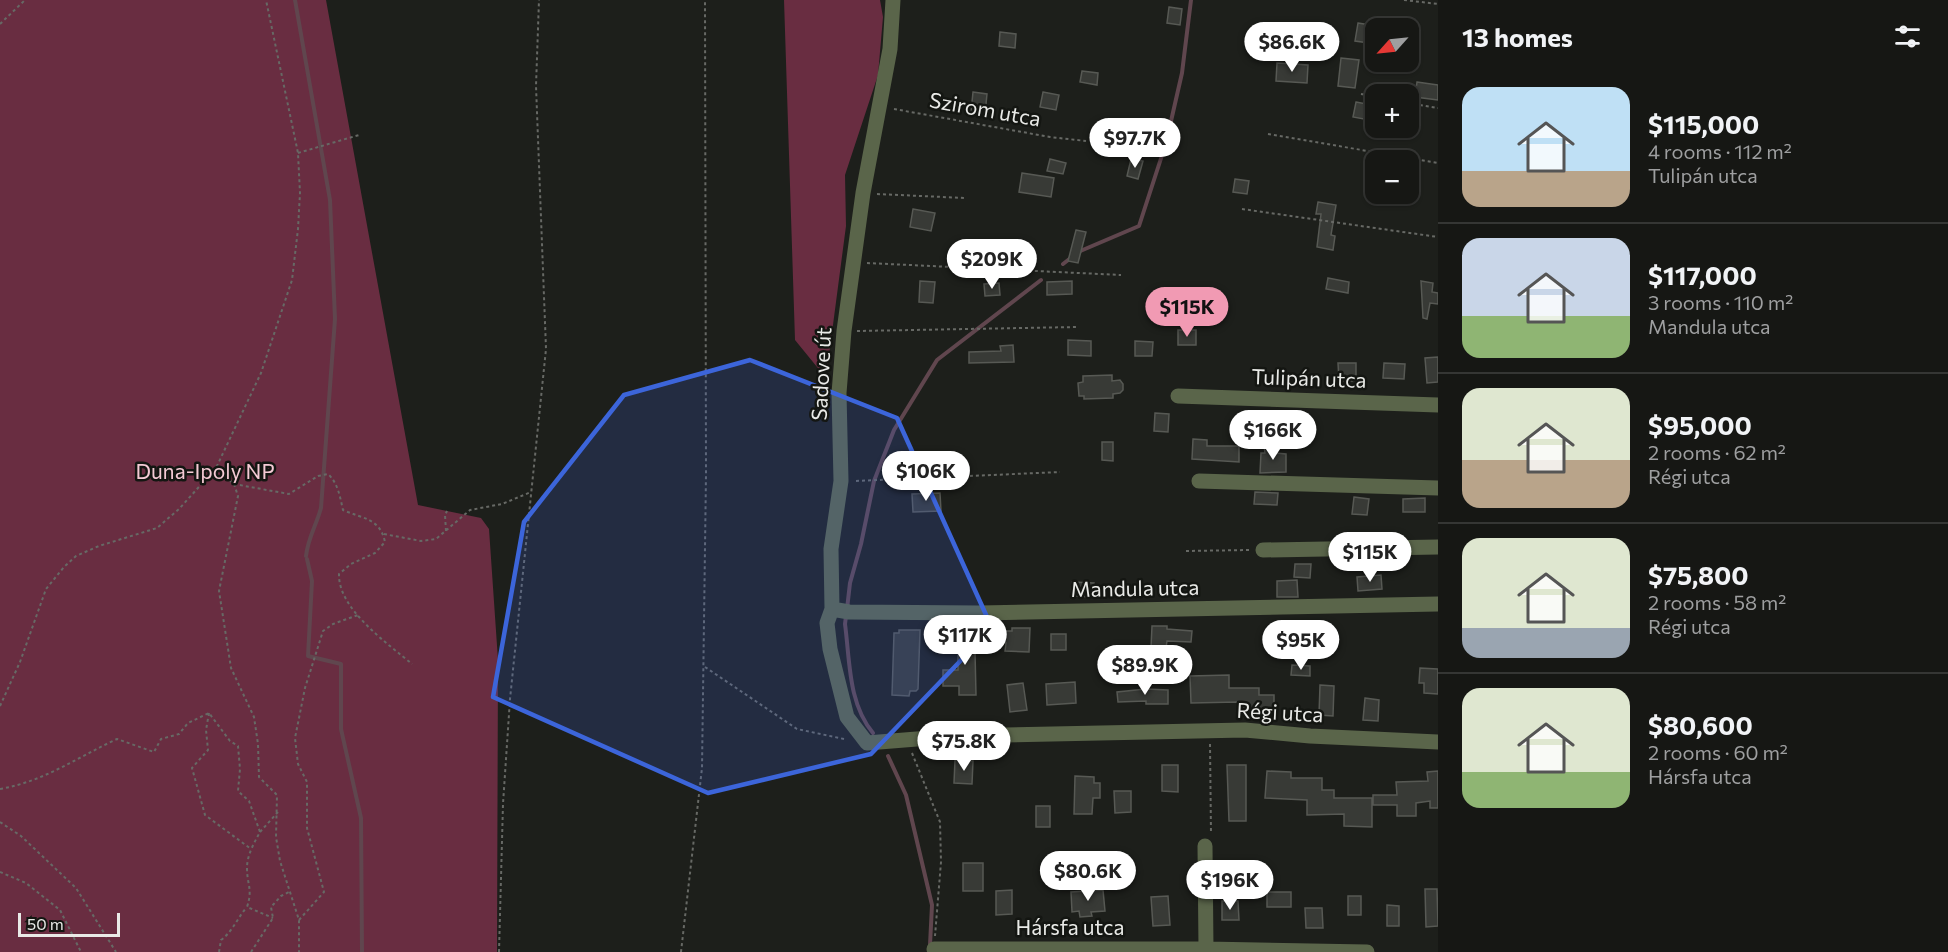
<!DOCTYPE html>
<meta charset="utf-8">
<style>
:root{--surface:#161714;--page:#232422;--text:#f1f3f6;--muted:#9e9fa0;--line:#353634;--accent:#f19ab3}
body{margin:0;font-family:Commissioner,sans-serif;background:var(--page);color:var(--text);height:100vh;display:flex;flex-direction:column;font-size:22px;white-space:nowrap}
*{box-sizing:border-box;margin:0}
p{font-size:20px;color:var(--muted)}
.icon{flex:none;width:33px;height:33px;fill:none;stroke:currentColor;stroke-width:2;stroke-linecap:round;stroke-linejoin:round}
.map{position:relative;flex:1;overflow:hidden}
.sheet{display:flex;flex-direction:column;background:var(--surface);width:510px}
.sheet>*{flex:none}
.needle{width:39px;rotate:243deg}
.buttons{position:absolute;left:1365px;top:18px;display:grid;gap:12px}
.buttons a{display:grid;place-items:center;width:54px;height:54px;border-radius:12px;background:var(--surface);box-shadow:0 2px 4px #0004,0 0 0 2px var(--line);font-size:30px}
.scale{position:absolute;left:18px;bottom:15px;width:102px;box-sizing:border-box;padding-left:6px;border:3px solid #e9eae7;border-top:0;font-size:16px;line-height:21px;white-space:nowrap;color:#e9eae7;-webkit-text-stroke:4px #141612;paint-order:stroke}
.price{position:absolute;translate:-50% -51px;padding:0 14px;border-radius:21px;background:#fff;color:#222;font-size:20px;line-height:39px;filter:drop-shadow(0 2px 3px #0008)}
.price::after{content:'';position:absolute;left:50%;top:36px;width:18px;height:14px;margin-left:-9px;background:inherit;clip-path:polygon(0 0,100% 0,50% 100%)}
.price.on{background:var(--accent);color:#111}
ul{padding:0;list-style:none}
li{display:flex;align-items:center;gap:18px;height:150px;padding:0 24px}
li+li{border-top:2px solid var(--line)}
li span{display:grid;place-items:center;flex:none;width:168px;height:120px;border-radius:18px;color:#555}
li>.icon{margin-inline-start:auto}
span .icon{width:72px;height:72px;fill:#fffc;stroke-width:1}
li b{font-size:26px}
h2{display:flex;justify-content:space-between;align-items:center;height:72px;padding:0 24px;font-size:26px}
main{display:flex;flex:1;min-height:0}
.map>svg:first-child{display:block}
.green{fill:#692d41}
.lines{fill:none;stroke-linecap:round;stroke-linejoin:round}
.stream{stroke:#60464e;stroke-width:4}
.building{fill:#383a36;stroke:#575954;stroke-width:1.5}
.path{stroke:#676965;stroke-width:2;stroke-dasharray:3 3;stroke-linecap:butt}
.street{stroke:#5a654a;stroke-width:15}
.marked{fill:#3c65da;fill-opacity:0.2;stroke:#3c65da;stroke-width:4.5;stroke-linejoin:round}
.labels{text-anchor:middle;stroke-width:5;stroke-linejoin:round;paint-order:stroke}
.street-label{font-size:21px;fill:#e9eae7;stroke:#141612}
.park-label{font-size:21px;fill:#f5cad5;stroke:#141612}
</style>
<main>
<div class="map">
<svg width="1438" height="952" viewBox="0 0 1438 952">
<rect width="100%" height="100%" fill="#1d1f1b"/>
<path class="green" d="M 0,0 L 326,0 L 418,505 L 481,518 L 489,529 L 498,660 L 497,952 L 0,952 Z
M 784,0 L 880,0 L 883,17 L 878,75 L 845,175 L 846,226 L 826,378 L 795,340 Z"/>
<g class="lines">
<path class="stream" d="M 295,0 L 330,200 L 335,319 L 321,508 C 316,526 308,538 306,556
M 1078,252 L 1139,226 L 1166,143 L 1182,73 L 1191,0
M 1063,264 L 1072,257
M 307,559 L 312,581 L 308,656 L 341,664 L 341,729 L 361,818 L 362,952
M 847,609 L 850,583 L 861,544 L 874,481 L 894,430 L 937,360 L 1041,280
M 846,616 L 845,624 C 850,661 848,703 873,733
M 888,756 L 906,795 L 932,905 L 930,945"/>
</g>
<path class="building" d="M 1169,7 L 1182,9 L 1180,25 L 1167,23 Z
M 1358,23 L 1376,26 L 1376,44 L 1355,41 Z
M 1000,32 L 1016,34 L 1015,48 L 999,46 Z
M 1341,58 L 1359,60 L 1355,88 L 1338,86 Z
M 1277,63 L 1308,65 L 1307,83 L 1276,81 Z
M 1082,71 L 1098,73 L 1097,85 L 1080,82 Z
M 1417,82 L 1438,85 L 1438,100 L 1415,97 Z
M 973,92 L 987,94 L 985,114 L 971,112 Z
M 1043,92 L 1059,95 L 1056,110 L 1040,107 Z
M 1356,102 L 1372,105 L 1369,120 L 1353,117 Z
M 1050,159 L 1066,163 L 1063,174 L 1047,171 Z
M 1131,159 L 1143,161 L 1138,179 L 1127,176 Z
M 1022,173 L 1054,178 L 1051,197 L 1019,192 Z
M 1235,179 L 1249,181 L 1247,194 L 1233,192 Z
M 1318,202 L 1336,205 L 1331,235 L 1335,236 L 1333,250 L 1317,247 L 1321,214 L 1316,214 Z
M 913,209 L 935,213 L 931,231 L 910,227 Z
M 1076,230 L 1086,232 L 1078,263 L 1068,261 Z
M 1328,278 L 1349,282 L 1348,293 L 1326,289 Z
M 920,281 L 935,282 L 933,303 L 919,302 Z
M 1072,281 L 1072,294 L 1047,295 L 1047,282 Z
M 1421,281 L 1433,283 L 1432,292 L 1438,293 L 1438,304 L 1430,303 L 1427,319 L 1423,318 Z
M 999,283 L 1000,295 L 985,296 L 984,284 Z
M 1178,330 L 1196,330 L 1196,345 L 1178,345 Z
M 1068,340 L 1091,341 L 1091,356 L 1068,355 Z
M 1135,341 L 1153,342 L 1152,356 L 1135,356 Z
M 1013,345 L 1014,362 L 969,363 L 969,352 L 1001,351 L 1000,346 Z
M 1438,357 L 1438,382 L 1427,383 L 1425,358 Z
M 1338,363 L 1356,363 L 1356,381 L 1339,381 Z
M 1384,363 L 1405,364 L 1404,379 L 1383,378 Z
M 1112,375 L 1112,381 L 1120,380 L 1123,384 L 1123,390 L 1120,393 L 1113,394 L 1113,398 L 1084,399 L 1084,396 L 1079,396 L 1078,383 L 1083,382 L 1083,376 Z
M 1155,413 L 1169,414 L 1168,432 L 1154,431 Z
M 1193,439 L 1207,440 L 1207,446 L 1239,446 L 1239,462 L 1192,459 Z
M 1102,442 L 1113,442 L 1113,461 L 1102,460 Z
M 1264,446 L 1276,446 L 1276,453 L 1286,454 L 1286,472 L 1260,473 L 1261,453 L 1265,453 Z
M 1255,492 L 1278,493 L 1277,505 L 1254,504 Z
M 940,493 L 941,511 L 913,512 L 912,494 Z
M 1354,497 L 1369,499 L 1367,515 L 1352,514 Z
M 1425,498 L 1425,512 L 1403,512 L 1403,499 Z
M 1295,564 L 1311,564 L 1310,578 L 1294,577 Z
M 1381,575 L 1382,589 L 1358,591 L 1357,577 Z
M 1297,580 L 1298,597 L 1277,597 L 1277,581 Z
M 1072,582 L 1094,583 L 1093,597 L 1071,596 Z
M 1152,626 L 1167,626 L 1167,629 L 1192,631 L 1191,642 L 1167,641 L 1166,648 L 1151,648 Z
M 1012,628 L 1030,628 L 1029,652 L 1005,651 L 1006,643 L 989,642 L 989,631 L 1012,631 Z
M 899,630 L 920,630 L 918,689 L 916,691 L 910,691 L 909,696 L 892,695 L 894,633 L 899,633 Z
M 1051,634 L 1066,634 L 1066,650 L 1051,650 Z
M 958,636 L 982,636 L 982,651 L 975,651 L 976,695 L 959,695 L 959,686 L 943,686 L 943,670 L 958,670 Z
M 1292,665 L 1310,666 L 1310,676 L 1291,675 Z
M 1420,668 L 1438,669 L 1438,694 L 1424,693 L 1424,683 L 1419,683 Z
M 1229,675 L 1229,688 L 1259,688 L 1259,695 L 1274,695 L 1274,711 L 1238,711 L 1238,702 L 1191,703 L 1190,676 Z
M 1075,682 L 1076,703 L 1047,705 L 1046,684 Z
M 1023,683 L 1027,710 L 1010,712 L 1007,685 Z
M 1320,685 L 1334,686 L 1333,716 L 1319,715 Z
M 1146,689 L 1168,690 L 1168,704 L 1146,704 L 1146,701 L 1118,702 L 1117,692 Z
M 1365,698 L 1379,700 L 1378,721 L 1363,720 Z
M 955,760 L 973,761 L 972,784 L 954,783 Z
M 1162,765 L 1178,765 L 1178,792 L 1162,791 Z
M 1227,765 L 1246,765 L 1246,821 L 1229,821 Z
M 1267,771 L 1291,772 L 1291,778 L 1322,778 L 1322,790 L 1334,790 L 1334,798 L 1372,798 L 1372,827 L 1344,826 L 1344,814 L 1307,815 L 1307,800 L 1265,798 Z
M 1438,771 L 1438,808 L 1430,808 L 1430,801 L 1416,803 L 1416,816 L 1397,816 L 1397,805 L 1373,805 L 1373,795 L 1397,795 L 1396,782 L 1428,781 L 1427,772 Z
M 1075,776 L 1094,777 L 1094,783 L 1100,783 L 1100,798 L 1093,798 L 1092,814 L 1074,814 Z
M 1114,791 L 1131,791 L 1131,812 L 1115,813 Z
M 1036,806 L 1050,806 L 1050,827 L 1036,827 Z
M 963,863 L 983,863 L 983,891 L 963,891 Z
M 1425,889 L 1437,889 L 1438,926 L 1426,927 Z
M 1012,890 L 1012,914 L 996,915 L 996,891 Z
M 1103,890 L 1105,911 L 1091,912 L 1092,916 L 1080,917 L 1079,911 L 1072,912 L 1071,892 Z
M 1267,892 L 1291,892 L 1291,907 L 1267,907 Z
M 1168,896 L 1170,925 L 1153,926 L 1151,897 Z
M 1348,896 L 1361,896 L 1361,915 L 1348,915 Z
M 1222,901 L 1238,901 L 1239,920 L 1222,920 Z
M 1387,905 L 1399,906 L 1399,926 L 1387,926 Z
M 1305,908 L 1322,908 L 1323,928 L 1306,928 Z"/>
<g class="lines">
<path class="path" d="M 1404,0 L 1438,4
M 0,24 L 25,0
M 1361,94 L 1376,97
M 1408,103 L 1438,108
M 894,109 L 1050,137 L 1086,141
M 1268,134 L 1438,163
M 298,153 L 359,135
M 877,194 L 965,198
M 1242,209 L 1438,237
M 867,263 L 1121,275
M 857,331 L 1077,327
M 216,468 L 234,484 L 238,496 L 219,591 L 231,668 L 254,717 L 258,744 L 259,777 L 277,795 L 276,837 L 280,861 L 299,920 L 299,952
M 856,481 L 1060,472
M 234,484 L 289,494 L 318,476 L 328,474 C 338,483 340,497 343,510 C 363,519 380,518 385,542 L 375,553 L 351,564 L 339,574 C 338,609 387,643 412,664
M 446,531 L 445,515 L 447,511
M 384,534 L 421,541 L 436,539 L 470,510 L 502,504 L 531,492
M 1186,551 L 1249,550
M 705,667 L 797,729 L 844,739
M 0,706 L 20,662 L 46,589 L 64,567 L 76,556 L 99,546 L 157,528 L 179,509 L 216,468 L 261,373 L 292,280 L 298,229 L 300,193 L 298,153 L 266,0
M 209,713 L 206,730 L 208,750 L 192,768 L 205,815 L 251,849
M 1210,744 L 1211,834
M 912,753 L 940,822 L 941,862 L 935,936
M 0,789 C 45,781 76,758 117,739 L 154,752 L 161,739 L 179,734 L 188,723 L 209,713 L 230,741 L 238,746 L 240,769 L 238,791 L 249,801 L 260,832 C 254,843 247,855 247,868 C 247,885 253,889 247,907 L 273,918
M 0,822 L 21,836 L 76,888 L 116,952
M 260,832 L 278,812
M 0,872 L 26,883 L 60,910 L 81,952
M 299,920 L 324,892 L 307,828 L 307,782 L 298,764 L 295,738 L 305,688 L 323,631 L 333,624 L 358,615
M 219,952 L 221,940 C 232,932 237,919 246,908
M 251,952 L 273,918 L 271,907 L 281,896 L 289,892
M 499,952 L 503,804 L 510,699 L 546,349 L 536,86 L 539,0
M 681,952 L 702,768 L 706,474 L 705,0"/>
<path class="street" d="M 893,0 L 890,49 L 863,193 L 844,331 L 839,393 L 841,481 L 831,549 L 832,609 L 827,623 L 830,649 L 847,717 L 867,743 L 954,736 L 1245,730 L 1310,736 L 1438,742
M 1178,396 L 1438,405
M 1199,481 L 1438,488
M 1263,550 L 1438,547
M 832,609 L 849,612 L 980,613 L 1438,604
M 1205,846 L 1206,949
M 934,949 L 1206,949 L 1367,952"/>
</g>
<path class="marked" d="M 750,360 L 897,418 L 992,628 L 871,754 L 708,793 L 493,697 L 524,522 L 624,395 Z"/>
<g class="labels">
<g class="street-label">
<text transform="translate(985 110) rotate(10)" y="7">Szirom utca</text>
<text transform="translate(822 374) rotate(-87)" y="7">Sadove út</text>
<text transform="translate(1309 379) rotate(2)" y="7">Tulipán utca</text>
<text transform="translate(1135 589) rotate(-1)" y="7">Mandula utca</text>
<text transform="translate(1280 713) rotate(3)" y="7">Régi utca</text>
<text x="1070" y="935">Hársfa utca</text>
</g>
<g class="park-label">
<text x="205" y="479">Duna-Ipoly NP</text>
</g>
</g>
</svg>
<div class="buttons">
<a><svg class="needle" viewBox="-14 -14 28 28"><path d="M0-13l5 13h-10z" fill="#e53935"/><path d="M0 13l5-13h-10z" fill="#9e9fa0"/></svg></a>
<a>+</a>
<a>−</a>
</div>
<div class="scale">50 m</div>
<b class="price" style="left:1292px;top:73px">$86.6K</b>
<b class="price" style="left:1135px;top:169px">$97.7K</b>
<b class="price" style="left:992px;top:290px">$209K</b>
<b class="price on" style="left:1187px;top:338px">$115K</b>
<b class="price" style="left:1273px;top:461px">$166K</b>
<b class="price" style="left:926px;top:502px">$106K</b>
<b class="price" style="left:1370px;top:583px">$115K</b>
<b class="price" style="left:965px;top:666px">$117K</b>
<b class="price" style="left:1301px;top:671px">$95K</b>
<b class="price" style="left:1145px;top:696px">$89.9K</b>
<b class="price" style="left:964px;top:772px">$75.8K</b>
<b class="price" style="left:1088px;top:902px">$80.6K</b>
<b class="price" style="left:1230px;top:911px">$196K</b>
</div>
<section class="sheet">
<h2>13 homes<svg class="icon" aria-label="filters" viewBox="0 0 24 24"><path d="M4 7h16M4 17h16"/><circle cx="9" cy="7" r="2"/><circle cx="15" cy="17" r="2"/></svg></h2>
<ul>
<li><span style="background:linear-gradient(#bfe0f5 70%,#b9a48a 0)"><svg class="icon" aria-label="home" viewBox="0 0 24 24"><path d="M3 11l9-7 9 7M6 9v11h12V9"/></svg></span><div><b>$115,000</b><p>4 rooms · 112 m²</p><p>Tulipán utca</p></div></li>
<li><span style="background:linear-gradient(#c9d6e8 65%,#8fb573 0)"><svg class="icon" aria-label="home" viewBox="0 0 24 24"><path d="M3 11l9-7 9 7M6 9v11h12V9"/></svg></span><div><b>$117,000</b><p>3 rooms · 110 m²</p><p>Mandula utca</p></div></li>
<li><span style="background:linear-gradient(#dfe7d0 60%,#b9a48a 0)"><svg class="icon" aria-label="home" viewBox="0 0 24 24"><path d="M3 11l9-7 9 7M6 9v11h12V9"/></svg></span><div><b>$95,000</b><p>2 rooms · 62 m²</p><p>Régi utca</p></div></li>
<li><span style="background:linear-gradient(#dfe7d0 75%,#9aa5b1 0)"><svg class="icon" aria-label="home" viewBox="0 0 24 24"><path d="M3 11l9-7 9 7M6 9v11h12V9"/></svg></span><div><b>$75,800</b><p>2 rooms · 58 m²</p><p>Régi utca</p></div></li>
<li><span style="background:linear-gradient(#dfe7d0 70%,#8fb573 0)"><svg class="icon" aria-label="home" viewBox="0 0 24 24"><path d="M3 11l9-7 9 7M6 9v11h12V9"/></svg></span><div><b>$80,600</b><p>2 rooms · 60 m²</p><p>Hársfa utca</p></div></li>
</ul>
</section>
</main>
